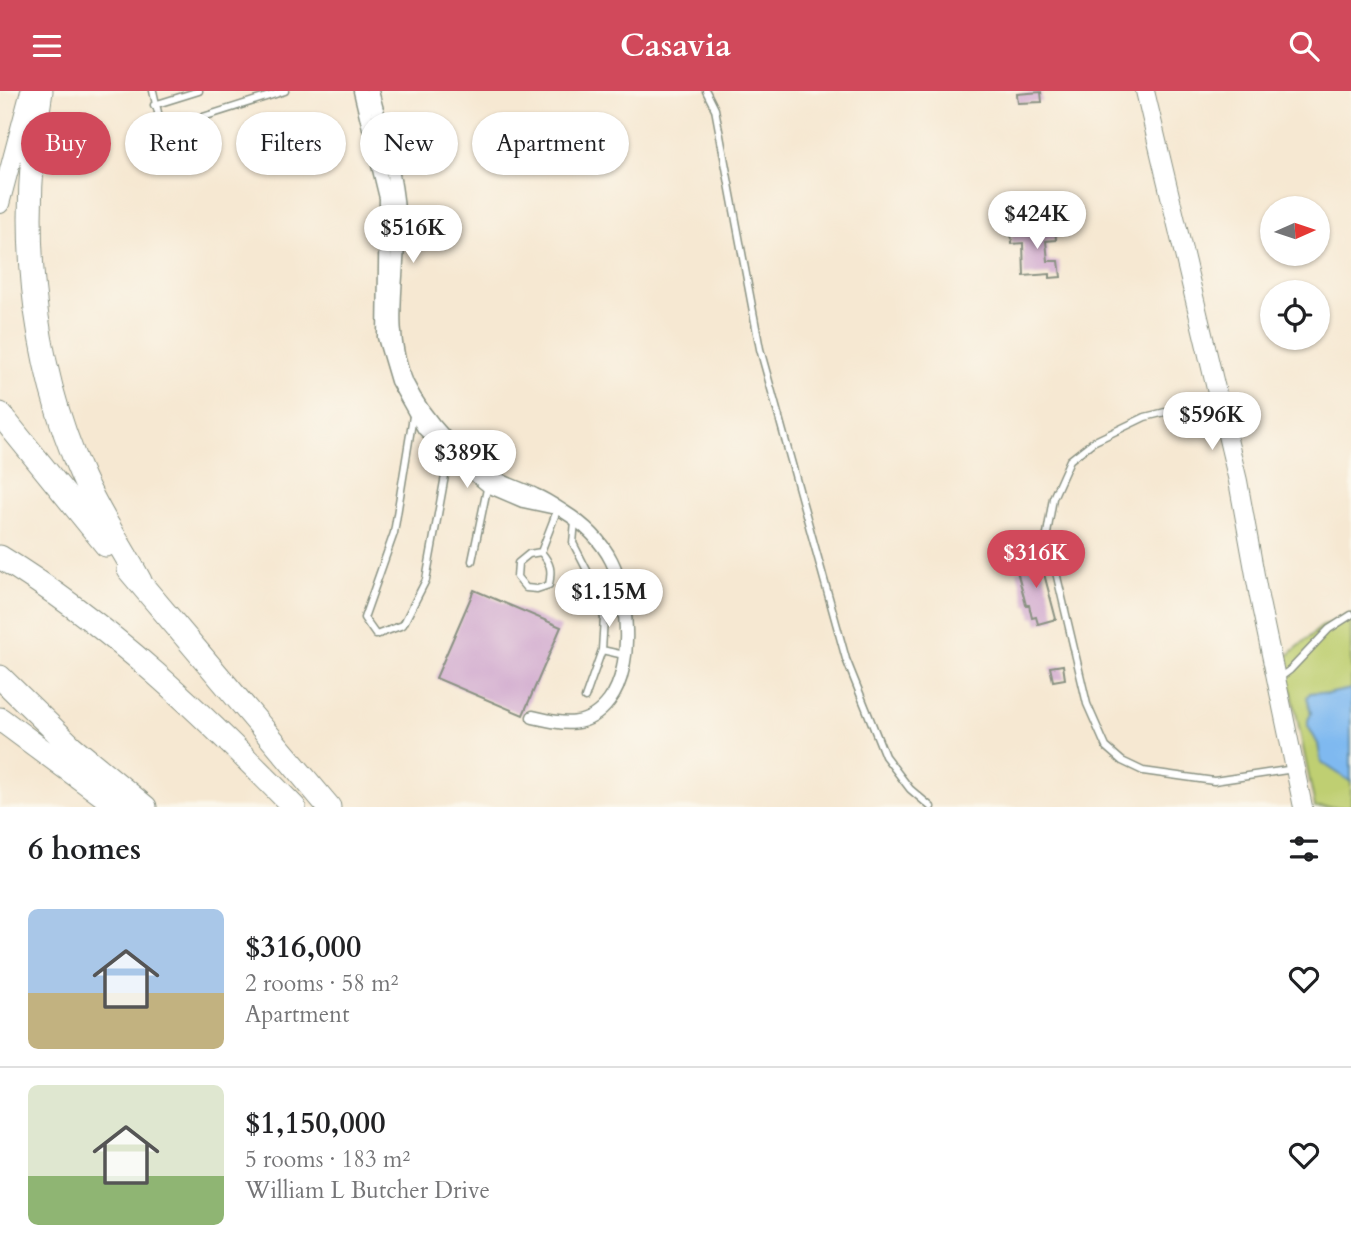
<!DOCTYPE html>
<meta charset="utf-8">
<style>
:root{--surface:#fff;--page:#f6f6f6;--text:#202124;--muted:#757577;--line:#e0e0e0;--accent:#d1495b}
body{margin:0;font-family:Cardo,serif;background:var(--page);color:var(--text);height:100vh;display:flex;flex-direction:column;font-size:26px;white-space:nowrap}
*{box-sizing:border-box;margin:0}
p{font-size:23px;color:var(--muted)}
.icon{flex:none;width:38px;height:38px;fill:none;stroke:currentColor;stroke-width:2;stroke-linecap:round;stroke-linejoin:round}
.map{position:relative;height:716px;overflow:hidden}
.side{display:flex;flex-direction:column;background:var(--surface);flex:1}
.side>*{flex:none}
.guide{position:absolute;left:21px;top:21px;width:700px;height:63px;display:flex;gap:14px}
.needle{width:46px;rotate:87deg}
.controls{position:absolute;left:1260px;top:105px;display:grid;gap:14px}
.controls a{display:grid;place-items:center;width:70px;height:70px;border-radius:50%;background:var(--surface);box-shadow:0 2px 5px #0004;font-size:35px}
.price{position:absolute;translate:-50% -60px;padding:0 16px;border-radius:24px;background:#fff;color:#222;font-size:23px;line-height:46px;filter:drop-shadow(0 2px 4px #0008)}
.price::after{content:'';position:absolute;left:50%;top:42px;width:21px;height:16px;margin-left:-10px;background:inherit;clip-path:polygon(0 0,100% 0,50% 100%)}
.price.current{background:var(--accent);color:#fff}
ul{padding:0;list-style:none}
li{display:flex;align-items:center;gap:21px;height:175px;padding:0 28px}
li+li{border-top:2px solid var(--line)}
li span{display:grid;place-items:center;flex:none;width:196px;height:140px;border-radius:10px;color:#555}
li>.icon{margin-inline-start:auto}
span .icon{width:84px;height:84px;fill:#fffc;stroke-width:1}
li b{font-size:30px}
h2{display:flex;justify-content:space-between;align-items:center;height:84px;padding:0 28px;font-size:30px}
.chip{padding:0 24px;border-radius:32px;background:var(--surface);box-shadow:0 2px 5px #0004;font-size:24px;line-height:63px}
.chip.current{background:var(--accent);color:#fff}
header{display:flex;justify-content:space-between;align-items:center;height:91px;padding:0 28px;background:var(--accent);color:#fff;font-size:32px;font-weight:600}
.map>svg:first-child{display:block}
.green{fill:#bfcf72;stroke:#6f8653;stroke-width:2}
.water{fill:#7fb9f0;stroke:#4f7b92;stroke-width:2}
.building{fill:#d0a8ce}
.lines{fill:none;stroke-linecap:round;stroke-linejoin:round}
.service-casing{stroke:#8a9283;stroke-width:9}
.minor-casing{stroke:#8a9283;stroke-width:15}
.secondary-casing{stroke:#8a9283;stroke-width:20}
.motorway-casing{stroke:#8a9283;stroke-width:25}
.service{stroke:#fff;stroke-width:6}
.minor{stroke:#fff;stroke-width:12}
.secondary{stroke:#fff;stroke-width:18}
.motorway{stroke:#fff;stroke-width:23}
</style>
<header><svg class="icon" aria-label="menu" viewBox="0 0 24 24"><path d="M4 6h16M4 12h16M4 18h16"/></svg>Casavia<svg class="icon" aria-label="search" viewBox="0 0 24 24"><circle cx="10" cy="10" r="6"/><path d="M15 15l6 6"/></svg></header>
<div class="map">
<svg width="1351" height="716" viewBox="0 0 1351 716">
<rect width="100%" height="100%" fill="#fbf7ec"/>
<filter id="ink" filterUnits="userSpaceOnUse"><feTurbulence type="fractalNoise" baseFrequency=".0143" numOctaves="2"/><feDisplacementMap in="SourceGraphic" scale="14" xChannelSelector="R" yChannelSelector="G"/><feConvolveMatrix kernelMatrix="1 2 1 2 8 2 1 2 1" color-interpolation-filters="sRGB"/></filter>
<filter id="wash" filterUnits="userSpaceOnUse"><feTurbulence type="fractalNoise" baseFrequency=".00686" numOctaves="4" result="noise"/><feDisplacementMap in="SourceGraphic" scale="28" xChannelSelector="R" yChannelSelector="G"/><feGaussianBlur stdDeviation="1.57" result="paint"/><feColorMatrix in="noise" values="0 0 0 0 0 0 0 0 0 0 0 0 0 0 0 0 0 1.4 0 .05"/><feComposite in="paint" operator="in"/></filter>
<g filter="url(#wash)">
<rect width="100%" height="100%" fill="#f6e8d2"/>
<path class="green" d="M 1351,523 L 1351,716 L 1315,716 L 1285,567 L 1321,536 Z"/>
<path class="water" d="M 1351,598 L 1351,691 L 1321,671 L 1318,653 L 1308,635 L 1308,629 L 1311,622 L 1307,606 L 1310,602 L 1317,601 L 1327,603 Z"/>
<g id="blocks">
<path class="building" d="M 1041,1 L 1042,11 L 1018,12 L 1017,3 Z
M 1055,136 L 1056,149 L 1046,150 L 1048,170 L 1059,170 L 1061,186 L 1050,187 L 1050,183 L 1024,185 L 1023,152 L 1012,153 L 1011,140 Z
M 1039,464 L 1056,528 L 1038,533 L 1036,526 L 1032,527 L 1029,514 L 1026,514 L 1017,480 L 1021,479 L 1019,470 Z
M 474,499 L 561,536 L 523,624 L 436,587 Z
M 1063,574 L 1065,588 L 1053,590 L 1050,576 Z"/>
</g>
</g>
<g filter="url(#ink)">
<use href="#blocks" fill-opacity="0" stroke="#8a9283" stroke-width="2"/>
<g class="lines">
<g class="service-casing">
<path id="service" d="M 153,0 L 162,39 L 285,0
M 706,0 L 715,18 L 760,258 L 846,568 L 885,665 L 910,698 L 931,716
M 154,14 L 199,0
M 1218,308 L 1145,326 L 1093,351 L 1070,369 L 1053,407 L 1047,443 L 1087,613 L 1106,656 L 1122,670 L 1143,680 L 1214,690 L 1294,678
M 413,325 L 394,442 L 364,527 L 376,544 L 403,534 L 426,489 L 449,363
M 575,430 L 573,452 L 595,495 L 604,527 L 602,559 L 585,607
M 541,461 C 551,473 552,479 549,494 L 537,498 L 526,497 L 517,486 L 518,472 L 529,463 Z
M 541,461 L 558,417
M 472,470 L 488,393
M 602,559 L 624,564
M 1278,588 L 1290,579 L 1329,538 L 1351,524"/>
</g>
<g class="minor-casing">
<path id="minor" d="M 360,0 L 386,107 L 384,246 L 397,290 L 424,338 L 449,363 L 488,395 L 523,410 L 551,416
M 372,0 C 382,39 395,79 398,119 C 402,177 382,236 407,292 C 425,329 460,367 496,387 C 509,394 522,398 535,404 C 545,408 554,414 563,420 C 610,449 624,484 626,539 C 627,562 623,592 609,610 C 587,639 563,633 533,626"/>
</g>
<g class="secondary-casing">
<path id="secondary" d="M 1145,0 L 1238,390 L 1259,506 L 1303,716
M 0,113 L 30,0"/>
</g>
<g class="motorway-casing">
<path id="motorway" d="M 41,0 C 19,129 29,267 83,387 C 99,423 121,455 140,490
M 0,323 L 106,454
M 0,466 C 110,533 204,624 294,716
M 129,479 L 329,716
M 0,586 L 71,655 L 145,716
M 0,628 L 119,716"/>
</g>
<use href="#service" class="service"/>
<use href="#minor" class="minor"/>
<use href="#secondary" class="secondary"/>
<use href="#motorway" class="motorway"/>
</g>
</g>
</svg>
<div class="controls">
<a><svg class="needle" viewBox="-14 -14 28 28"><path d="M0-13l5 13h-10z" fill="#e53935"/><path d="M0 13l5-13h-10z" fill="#757577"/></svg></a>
<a><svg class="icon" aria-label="locate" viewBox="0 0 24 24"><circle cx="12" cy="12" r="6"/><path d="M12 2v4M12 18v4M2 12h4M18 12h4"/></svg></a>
</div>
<b class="price" style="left:1037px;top:160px">$424K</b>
<b class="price" style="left:413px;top:174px">$516K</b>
<b class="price" style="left:1212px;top:361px">$596K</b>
<b class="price" style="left:467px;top:399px">$389K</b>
<b class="price current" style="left:1036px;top:499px">$316K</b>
<b class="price" style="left:609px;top:538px">$1.15M</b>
<div class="guide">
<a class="chip current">Buy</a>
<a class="chip">Rent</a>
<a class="chip">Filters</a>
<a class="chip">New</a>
<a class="chip">Apartment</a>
</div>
</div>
<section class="side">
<h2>6 homes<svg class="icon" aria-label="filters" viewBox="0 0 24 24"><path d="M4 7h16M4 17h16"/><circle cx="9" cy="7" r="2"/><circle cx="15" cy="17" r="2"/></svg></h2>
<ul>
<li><span style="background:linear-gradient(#a9c7e8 60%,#c2b280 0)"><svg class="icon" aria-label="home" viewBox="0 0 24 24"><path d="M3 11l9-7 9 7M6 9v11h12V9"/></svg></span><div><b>$316,000</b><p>2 rooms · 58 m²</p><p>Apartment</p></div><svg class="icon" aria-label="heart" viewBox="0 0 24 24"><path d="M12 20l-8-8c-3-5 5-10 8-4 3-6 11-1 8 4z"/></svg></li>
<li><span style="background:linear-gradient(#dfe7d0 65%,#8fb573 0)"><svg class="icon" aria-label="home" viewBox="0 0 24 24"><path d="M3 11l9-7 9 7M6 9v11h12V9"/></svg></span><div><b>$1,150,000</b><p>5 rooms · 183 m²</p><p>William L Butcher Drive</p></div><svg class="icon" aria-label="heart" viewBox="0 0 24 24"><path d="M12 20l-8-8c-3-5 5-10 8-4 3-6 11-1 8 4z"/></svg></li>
</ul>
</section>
